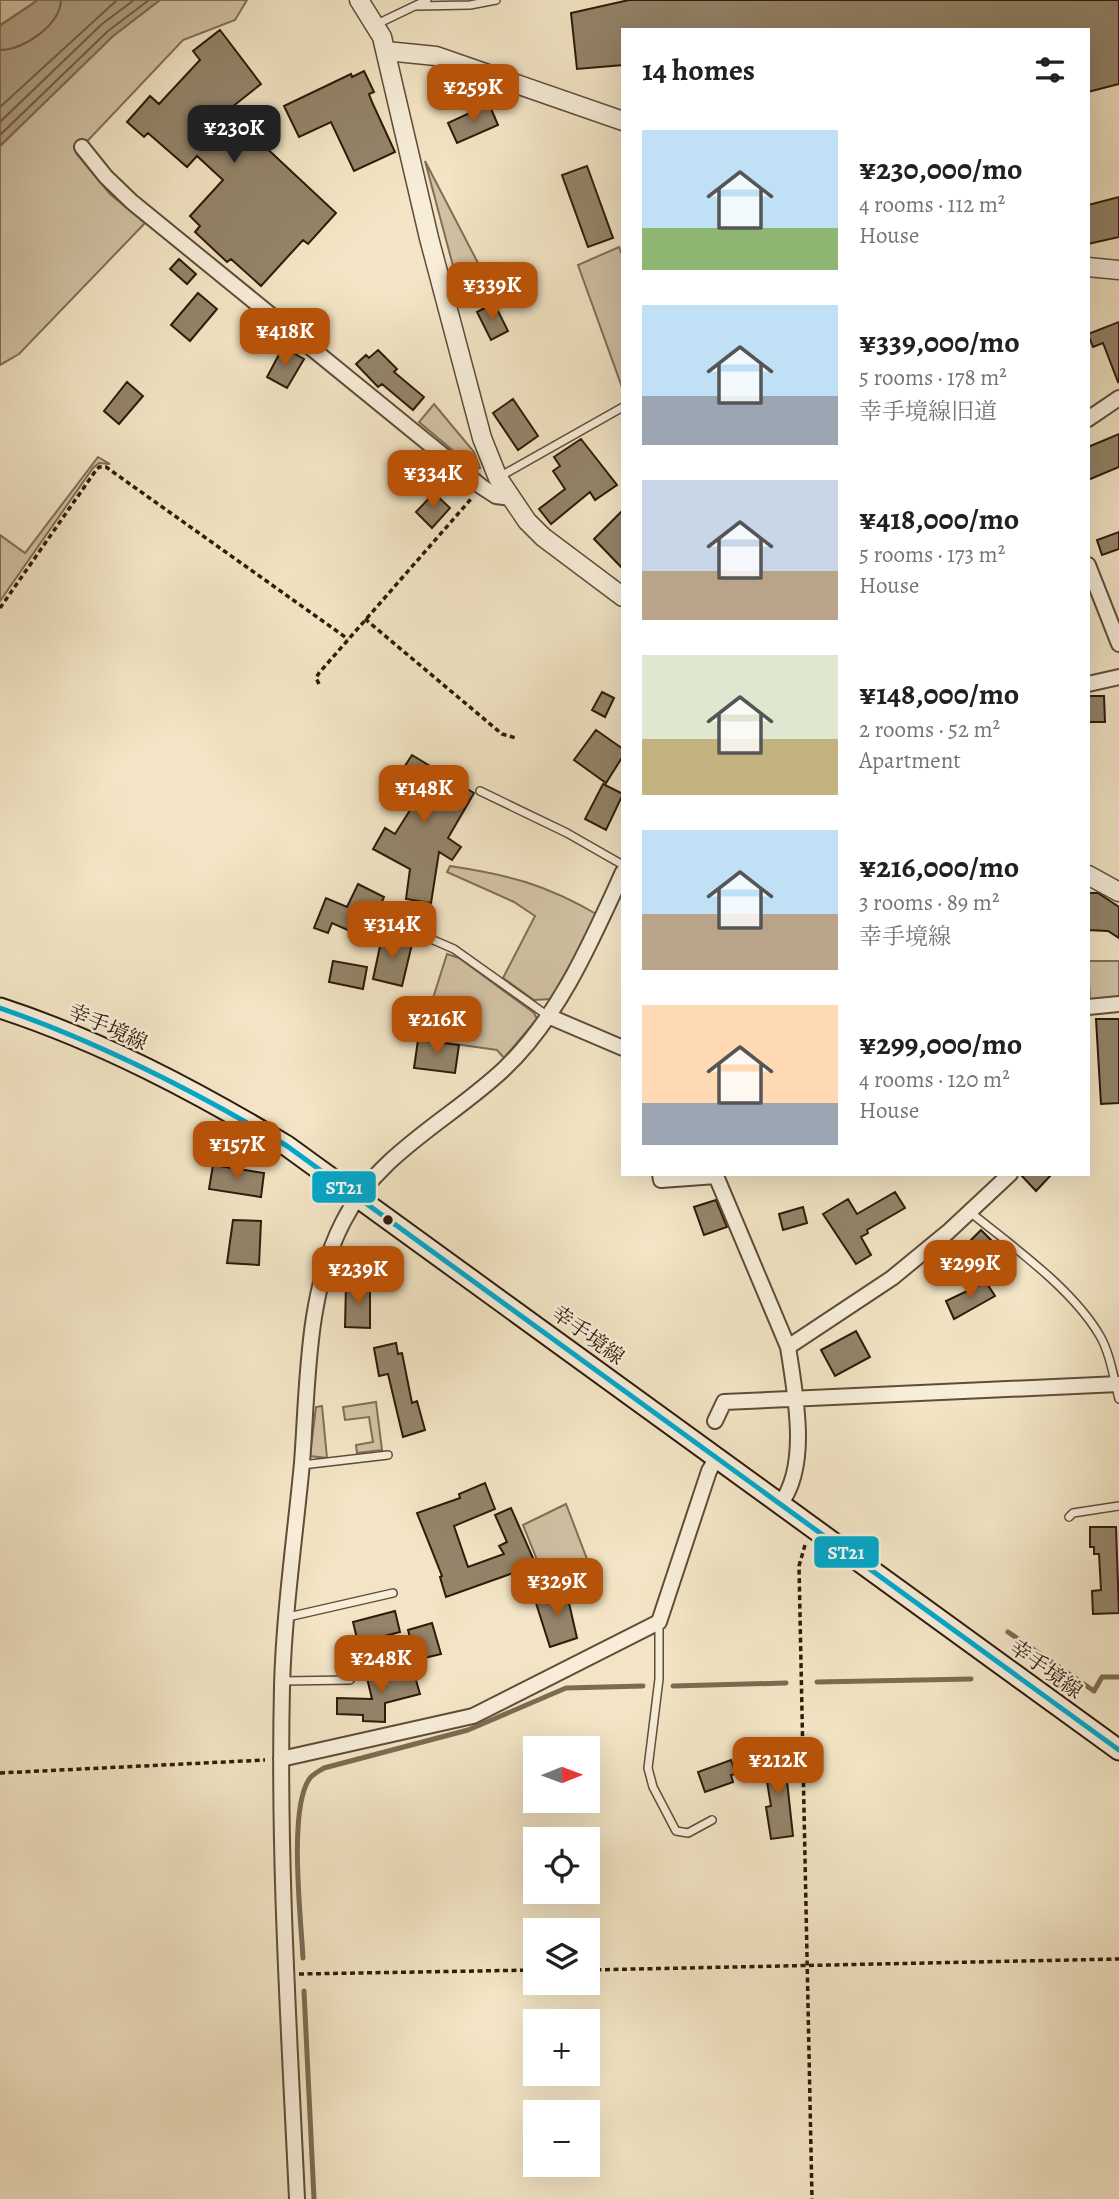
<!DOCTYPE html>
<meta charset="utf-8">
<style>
:root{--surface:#fff;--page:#f2f2f2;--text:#202124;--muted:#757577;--accent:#b45309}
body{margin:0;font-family:Alegreya,"Noto Serif JP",serif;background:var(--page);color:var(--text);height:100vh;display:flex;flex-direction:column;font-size:26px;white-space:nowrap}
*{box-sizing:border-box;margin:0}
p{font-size:23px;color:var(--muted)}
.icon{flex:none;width:38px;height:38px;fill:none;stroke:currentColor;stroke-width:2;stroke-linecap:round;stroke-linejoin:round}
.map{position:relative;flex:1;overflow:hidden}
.drawer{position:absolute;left:621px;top:28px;width:469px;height:1148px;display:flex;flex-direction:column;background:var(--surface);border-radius:0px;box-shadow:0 7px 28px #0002}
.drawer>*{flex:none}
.needle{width:46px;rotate:89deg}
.controls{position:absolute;left:523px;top:1736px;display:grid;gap:14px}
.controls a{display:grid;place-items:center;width:77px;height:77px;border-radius:0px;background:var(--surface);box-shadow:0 7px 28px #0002;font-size:35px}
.price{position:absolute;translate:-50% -60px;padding:0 16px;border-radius:14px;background:var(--accent);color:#fff;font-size:23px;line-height:46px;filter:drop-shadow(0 2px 4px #0008)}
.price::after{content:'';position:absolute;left:50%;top:42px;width:21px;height:16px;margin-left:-10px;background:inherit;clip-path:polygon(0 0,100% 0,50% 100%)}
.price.selected{background:#222;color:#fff}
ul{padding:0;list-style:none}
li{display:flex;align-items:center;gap:21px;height:175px;padding:0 21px}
li span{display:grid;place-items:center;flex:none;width:196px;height:140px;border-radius:0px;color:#555}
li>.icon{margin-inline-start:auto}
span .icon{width:84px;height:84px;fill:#fffc;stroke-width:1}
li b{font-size:30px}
h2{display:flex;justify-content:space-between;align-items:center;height:84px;padding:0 21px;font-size:30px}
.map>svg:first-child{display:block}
.green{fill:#d1c2a4;stroke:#806e56;stroke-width:2}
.water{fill:#afa084;stroke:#7b6b52;stroke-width:2}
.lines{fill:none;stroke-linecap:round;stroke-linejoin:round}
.shore{stroke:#6e5e46;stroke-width:2}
.stream{stroke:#7b6b52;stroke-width:5}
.building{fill:#94846a;stroke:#2e1b08;stroke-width:2}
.service-casing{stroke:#5f4d37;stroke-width:10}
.minor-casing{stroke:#5f4d37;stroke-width:18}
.tertiary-casing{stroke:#5f4d37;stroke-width:21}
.secondary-casing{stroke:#2e1b08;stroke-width:23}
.path{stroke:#2e1b08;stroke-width:3.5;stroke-dasharray:5 3.5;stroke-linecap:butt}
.service{stroke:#f7edd9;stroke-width:7}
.minor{stroke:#f7edd9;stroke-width:14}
.tertiary{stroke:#f7edd9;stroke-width:18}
.secondary{stroke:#f7edd9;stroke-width:19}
.bus-1-casing{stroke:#f7edd9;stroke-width:10}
.bus-1{stroke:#00a9ce;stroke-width:5}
.bus-dot{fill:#2e1b08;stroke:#f7edd9;stroke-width:2.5}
.labels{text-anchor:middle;stroke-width:5;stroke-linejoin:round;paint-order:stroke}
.street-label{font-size:21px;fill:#2e1b08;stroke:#f7edd9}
.line-badge{stroke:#f7edd9;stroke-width:2.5}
.badge-label{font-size:19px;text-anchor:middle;font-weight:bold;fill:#fff}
</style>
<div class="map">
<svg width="1119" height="2199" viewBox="0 0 1119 2199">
<rect width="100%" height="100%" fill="#f2e4c4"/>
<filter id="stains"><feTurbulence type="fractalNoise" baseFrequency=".00286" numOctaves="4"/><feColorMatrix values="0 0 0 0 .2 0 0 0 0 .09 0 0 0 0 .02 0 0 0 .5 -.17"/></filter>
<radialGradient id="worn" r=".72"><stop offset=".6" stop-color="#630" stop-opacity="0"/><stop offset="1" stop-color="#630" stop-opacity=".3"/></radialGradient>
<path class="green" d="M 0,0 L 38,0 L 0,25 Z
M 160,0 L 247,0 L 235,20 L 183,40 L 76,153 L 110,194 L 145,223 L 19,354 L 0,365 L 0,146 L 113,36 Z
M 425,161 L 478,263 L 456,277 Z
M 619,247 L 623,257 L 623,390 L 578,265 Z
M 434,404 L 474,452 L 480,468 L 475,469 L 419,422 Z
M 98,457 L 110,464 L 99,463 L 93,468 L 0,601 L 0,535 L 25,553 Z
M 450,866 C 509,875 545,884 598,915 L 551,999 L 534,1000 L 503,978 L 535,916 L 514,902 L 447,872 Z
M 447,954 L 459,958 L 534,1013 L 537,1019 L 504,1058 L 497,1050 L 420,1039 Z
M 1088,961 L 1119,961 L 1119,998 L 1090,1000 Z
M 376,1402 L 382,1450 L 357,1453 L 356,1445 L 373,1442 L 369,1417 L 345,1420 L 343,1407 Z
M 322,1406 L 327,1458 L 310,1456 L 316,1407 Z
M 566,1504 L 587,1559 L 542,1572 L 523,1525 Z"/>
<path class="water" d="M 38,0 L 160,0 L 113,36 L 0,146 L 0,26 Z"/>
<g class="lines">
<path class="shore" d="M 0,50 C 24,50 60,25 61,0
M 0,107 L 117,0
M 0,122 L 102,24 L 134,0
M 0,135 L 108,31 L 149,0"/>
<path class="stream" d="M 1008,1632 L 1094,1691 L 1102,1677 L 1119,1677
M 817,1682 L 971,1679
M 673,1686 L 786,1683
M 303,1958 C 301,1919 288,1807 310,1778 C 313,1774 319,1771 324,1768 L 468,1730 L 566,1688 L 643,1686
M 304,1991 L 314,2199"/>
</g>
<path class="building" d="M 629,0 L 1119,0 L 1119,84 L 1088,92 L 1088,30 L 623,30 L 623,65 L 577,69 L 571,13 Z
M 220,30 L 261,84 L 227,111 L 336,213 L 308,244 L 303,240 L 261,286 L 231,259 L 227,262 L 195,232 L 200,226 L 190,216 L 223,180 L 197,156 L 187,167 L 148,133 L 144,137 L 127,122 L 150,96 L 159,104 L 200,60 L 193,51 Z
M 364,71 L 374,92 L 369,94 L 372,102 L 395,152 L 354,171 L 331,122 L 299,137 L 284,106 L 351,74 L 352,77 Z
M 489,104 L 498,125 L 457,143 L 448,123 Z
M 587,166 L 613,238 L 588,247 L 562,175 Z
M 1119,197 L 1119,237 L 1088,244 L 1088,205 Z
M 179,259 L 196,274 L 187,284 L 170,269 Z
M 198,293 L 217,309 L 190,341 L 171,325 Z
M 494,303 L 508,331 L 491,340 L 477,312 Z
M 1119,322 L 1119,381 L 1118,382 L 1103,343 L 1093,347 L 1088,334 Z
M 283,347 L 304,359 L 287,388 L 267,377 Z
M 378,350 L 397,369 L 394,372 L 424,397 L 413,410 L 382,384 L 378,387 L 356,364 L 366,355 L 369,358 Z
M 127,382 L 143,396 L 119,424 L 104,411 Z
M 513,399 L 538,436 L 518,450 L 493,413 Z
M 1119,434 L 1119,467 L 1088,480 L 1088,447 Z
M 581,439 L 617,485 L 595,500 L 590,492 L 551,524 L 539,509 L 565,489 L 553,471 L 560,466 L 554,457 Z
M 434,493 L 450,508 L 432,528 L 416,512 Z
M 623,510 L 623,569 L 594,539 Z
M 1119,532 L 1119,549 L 1102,555 L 1097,540 Z
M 602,692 L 614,698 L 605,717 L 592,710 Z
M 1088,696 L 1104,696 L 1105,722 L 1088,722 Z
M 596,730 L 623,749 L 623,756 L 606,783 L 574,760 Z
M 412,755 L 474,793 L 448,838 L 461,847 L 452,860 L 439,852 L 431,903 L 406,899 L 410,869 L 373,849 L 385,828 L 395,834 L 412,807 L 388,792 Z
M 603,784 L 623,794 L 606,830 L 585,819 Z
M 358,884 L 384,897 L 366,938 L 332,923 L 328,933 L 314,928 L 326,898 L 347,907 Z
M 1088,893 L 1098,893 L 1119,907 L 1119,938 L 1108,931 L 1088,930 Z
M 382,937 L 412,944 L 402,986 L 373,979 Z
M 333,961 L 367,967 L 363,989 L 329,982 Z
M 1096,1019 L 1119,1019 L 1119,1103 L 1101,1104 Z
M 418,1040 L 459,1045 L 455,1073 L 414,1068 Z
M 213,1165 L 264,1173 L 261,1197 L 209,1189 Z
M 1020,1174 L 1052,1174 L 1036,1191 Z
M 895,1192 L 905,1208 L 867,1230 L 868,1233 L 861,1237 L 871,1255 L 856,1264 L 823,1214 L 848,1199 L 857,1214 Z
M 716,1200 L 727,1227 L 704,1235 L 694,1207 Z
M 803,1207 L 807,1223 L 783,1230 L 779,1214 Z
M 233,1220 L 261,1221 L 259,1265 L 227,1263 Z
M 981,1230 L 1004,1253 L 987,1270 L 964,1247 Z
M 986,1282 L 995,1296 L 954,1319 L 946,1301 Z
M 346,1284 L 370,1285 L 370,1328 L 345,1327 Z
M 856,1331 L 870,1357 L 835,1376 L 821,1350 Z
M 396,1343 L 398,1354 L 402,1353 L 412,1403 L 417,1401 L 425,1430 L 403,1437 L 388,1374 L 379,1376 L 374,1348 Z
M 485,1483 L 495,1509 L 454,1526 L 468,1567 L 504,1554 L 499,1546 L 507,1542 L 495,1515 L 511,1508 L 536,1565 L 529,1568 L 537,1593 L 521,1599 L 513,1573 L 446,1597 L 440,1577 L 442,1576 L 417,1513 L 460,1498 L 459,1494 Z
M 1090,1527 L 1116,1527 L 1119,1613 L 1093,1614 L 1092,1591 L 1101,1590 L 1099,1554 L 1094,1554 L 1094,1547 L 1090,1547 Z
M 566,1590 L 577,1638 L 550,1647 L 535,1600 Z
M 395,1611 L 400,1632 L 358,1643 L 353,1622 Z
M 432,1623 L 441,1654 L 416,1660 L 408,1630 Z
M 412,1666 L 420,1694 L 385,1703 L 385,1722 L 363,1721 L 363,1715 L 337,1714 L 337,1698 L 372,1699 L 367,1678 Z
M 784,1754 L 793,1836 L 771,1839 L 766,1807 L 771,1806 L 763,1757 Z
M 731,1760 L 736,1774 L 731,1775 L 733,1782 L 705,1792 L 698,1772 Z"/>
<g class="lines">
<g class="service-casing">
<path id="service" d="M 416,6 L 470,5 L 496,0
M 377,24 L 427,0
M 499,477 L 623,407
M 480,791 L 567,833 L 623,865
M 385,919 L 454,949 L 548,1016
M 970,1212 C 1013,1247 1072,1288 1100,1336 C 1110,1353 1114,1379 1119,1399
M 302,1465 L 388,1455
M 1069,1517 L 1073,1513 L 1119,1506
M 288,1617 L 393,1593
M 659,1623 L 659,1679 L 648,1768 L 653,1787 L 676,1831 L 688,1833 L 712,1820
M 283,1681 L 350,1680"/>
</g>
<g class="minor-casing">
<path id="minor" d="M 82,147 L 106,177 L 132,202 L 482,487 L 496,496 L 511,498
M 1088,419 L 1119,398
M 1088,565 L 1119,644
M 1088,684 L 1119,677
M 1088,1007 L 1119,1004
M 548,1016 L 623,1048
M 660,1174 L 661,1180 L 716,1176 L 788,1347
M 715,1421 L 724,1402 L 1119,1384
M 780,1504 C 810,1466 795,1393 788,1347 L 892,1278 L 948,1232 L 1010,1174
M 281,1759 L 473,1716 L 659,1622 L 709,1471 L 717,1457
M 297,2199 C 289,2028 278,1857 282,1686 C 284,1612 295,1537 302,1463 C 308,1384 306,1294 343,1222 C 378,1153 450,1120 504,1069 C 559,1017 592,940 623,872"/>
</g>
<g class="tertiary-casing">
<path id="tertiary" d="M 359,0 L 382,37 L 429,238 L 482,438 L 498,478 L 527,521 L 543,537 L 623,597
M 386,51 L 436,56 L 623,121
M 1088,267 L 1119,270
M 1088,875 L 1119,892"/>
</g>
<g class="secondary-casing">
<path id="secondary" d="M 0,1008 C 101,1041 196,1091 287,1146 L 1119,1750"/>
</g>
<path class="path" d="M 0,608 L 94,473 L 99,467 L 106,467 L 348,639
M 365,619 L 502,734 L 516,738
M 319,684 L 316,678 L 319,673 L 471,499
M 805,1545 L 799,1566 L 812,2199
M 0,1773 L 265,1760
M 588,1970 L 1119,1959
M 299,1974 L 536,1970"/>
<use href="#service" class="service"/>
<use href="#minor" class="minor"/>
<use href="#tertiary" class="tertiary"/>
<use href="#secondary" class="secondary"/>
<g class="bus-1-casing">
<path id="bus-1" d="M 0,1008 C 101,1043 195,1091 287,1146 L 1119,1750"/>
</g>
<use href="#bus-1" class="bus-1"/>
</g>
<circle class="bus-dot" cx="388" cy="1220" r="6"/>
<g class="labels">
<g class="street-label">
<text transform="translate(108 1027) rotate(24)" y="7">幸手境線</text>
<text transform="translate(588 1335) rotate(36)" y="7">幸手境線</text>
<text transform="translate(1046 1669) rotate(36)" y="7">幸手境線</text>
</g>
</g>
<g class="line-badge">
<rect x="311" y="1170" width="66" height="34" rx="7" fill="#00a9ce"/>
<rect x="813" y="1535" width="67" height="34" rx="7" fill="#00a9ce"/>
</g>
<g class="badge-label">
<text x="344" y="1194">ST21</text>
<text x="846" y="1559">ST21</text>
</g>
<rect width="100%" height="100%" filter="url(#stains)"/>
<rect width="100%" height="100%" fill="url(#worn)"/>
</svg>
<div class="controls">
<a><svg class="needle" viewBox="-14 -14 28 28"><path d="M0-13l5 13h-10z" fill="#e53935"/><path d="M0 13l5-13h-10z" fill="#757577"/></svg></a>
<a><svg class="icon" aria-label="locate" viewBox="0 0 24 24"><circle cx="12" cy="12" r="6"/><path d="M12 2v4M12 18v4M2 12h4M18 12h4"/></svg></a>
<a><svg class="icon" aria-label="layers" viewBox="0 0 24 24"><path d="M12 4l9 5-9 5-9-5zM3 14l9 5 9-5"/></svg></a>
<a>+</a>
<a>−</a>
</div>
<b class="price" style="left:473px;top:124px">¥259K</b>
<b class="price selected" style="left:234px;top:165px">¥230K</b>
<b class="price" style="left:492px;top:322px">¥339K</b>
<b class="price" style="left:285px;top:368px">¥418K</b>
<b class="price" style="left:433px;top:510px">¥334K</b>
<b class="price" style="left:424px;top:825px">¥148K</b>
<b class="price" style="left:392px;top:961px">¥314K</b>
<b class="price" style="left:437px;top:1056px">¥216K</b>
<b class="price" style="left:237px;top:1181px">¥157K</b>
<b class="price" style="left:970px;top:1300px">¥299K</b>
<b class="price" style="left:358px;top:1306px">¥239K</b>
<b class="price" style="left:557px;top:1618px">¥329K</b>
<b class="price" style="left:381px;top:1695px">¥248K</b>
<b class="price" style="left:778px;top:1797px">¥212K</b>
<section class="drawer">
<h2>14 homes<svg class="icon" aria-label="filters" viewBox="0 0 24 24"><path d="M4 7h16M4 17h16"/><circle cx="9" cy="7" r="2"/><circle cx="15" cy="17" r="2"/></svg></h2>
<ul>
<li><span style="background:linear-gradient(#bfe0f5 70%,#8fb573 0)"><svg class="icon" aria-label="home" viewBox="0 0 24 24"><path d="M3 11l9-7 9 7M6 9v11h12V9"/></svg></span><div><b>¥230,000/mo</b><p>4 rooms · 112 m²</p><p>House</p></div></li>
<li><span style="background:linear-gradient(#bfe0f5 65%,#9aa5b1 0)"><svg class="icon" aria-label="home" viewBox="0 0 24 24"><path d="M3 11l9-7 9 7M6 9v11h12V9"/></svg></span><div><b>¥339,000/mo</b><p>5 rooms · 178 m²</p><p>幸手境線旧道</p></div></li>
<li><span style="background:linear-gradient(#c9d6e8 65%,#b9a48a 0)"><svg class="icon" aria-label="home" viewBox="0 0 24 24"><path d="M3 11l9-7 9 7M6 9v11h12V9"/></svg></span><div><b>¥418,000/mo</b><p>5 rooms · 173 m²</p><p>House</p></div></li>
<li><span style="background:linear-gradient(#dfe7d0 60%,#c2b280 0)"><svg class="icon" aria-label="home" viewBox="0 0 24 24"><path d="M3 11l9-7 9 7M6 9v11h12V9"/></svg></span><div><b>¥148,000/mo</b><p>2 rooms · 52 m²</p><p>Apartment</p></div></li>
<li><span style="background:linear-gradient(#bfe0f5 60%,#b9a48a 0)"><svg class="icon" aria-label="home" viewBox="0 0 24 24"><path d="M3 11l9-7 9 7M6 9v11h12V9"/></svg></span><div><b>¥216,000/mo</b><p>3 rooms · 89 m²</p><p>幸手境線</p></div></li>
<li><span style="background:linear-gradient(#ffd9b3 70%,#9aa5b1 0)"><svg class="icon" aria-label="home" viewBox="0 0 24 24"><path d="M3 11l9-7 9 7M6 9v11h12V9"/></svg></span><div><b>¥299,000/mo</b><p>4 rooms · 120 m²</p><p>House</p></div></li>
</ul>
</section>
</div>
